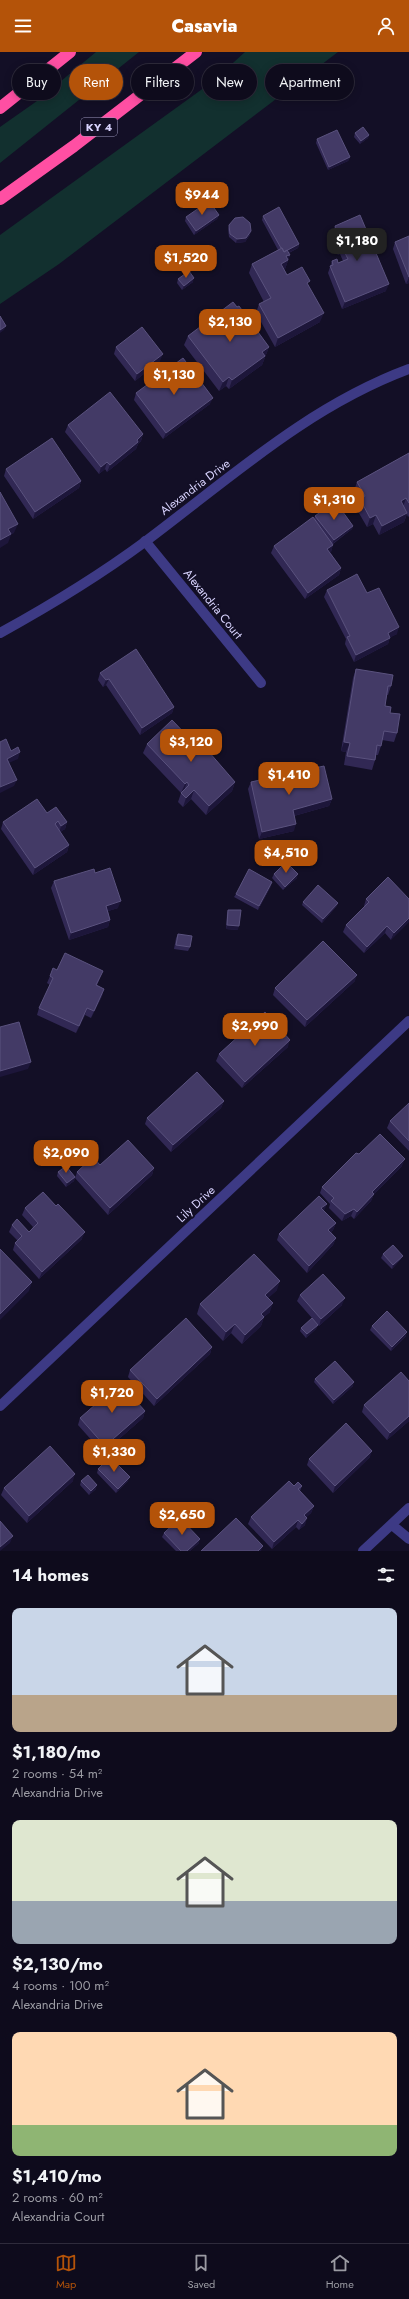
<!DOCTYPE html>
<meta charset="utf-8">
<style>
:root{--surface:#0e0b1c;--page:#171425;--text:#f1f3f6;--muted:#9b9ba3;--line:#2e2b3b;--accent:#b45309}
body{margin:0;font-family:Jost,sans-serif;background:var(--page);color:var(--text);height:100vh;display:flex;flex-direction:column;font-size:15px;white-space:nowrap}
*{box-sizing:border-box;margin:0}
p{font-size:13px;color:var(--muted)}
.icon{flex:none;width:22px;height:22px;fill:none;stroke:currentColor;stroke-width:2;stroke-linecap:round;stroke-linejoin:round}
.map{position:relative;height:1499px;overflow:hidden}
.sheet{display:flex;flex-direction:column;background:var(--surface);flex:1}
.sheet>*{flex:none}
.hud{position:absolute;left:12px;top:12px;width:385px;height:36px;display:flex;gap:8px}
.price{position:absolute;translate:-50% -34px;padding:0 9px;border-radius:8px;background:var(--accent);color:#fff;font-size:13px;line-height:26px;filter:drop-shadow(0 1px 2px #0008)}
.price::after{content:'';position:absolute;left:50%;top:24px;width:12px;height:9px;margin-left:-6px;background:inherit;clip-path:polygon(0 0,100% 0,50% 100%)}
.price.active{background:#222;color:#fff}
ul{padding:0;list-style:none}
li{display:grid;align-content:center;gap:8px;height:212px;padding:0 12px}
li span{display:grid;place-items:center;height:124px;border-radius:8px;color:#555}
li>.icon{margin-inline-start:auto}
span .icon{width:72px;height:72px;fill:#fffc;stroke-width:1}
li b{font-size:17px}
h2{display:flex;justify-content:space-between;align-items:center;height:48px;padding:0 12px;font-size:17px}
.chip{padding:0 14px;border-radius:18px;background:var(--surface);box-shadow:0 2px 10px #0003,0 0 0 1px var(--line);font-size:14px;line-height:36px}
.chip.active{background:var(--accent);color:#fff}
header{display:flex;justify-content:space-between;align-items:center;height:52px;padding:0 12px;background:var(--accent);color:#fff;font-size:18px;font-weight:800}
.menu{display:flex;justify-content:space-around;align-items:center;height:56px;border-top:1px solid var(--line);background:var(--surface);font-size:11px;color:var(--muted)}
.menu a{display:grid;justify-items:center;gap:2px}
.menu .active{color:var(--accent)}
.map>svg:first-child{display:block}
.green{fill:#12302f}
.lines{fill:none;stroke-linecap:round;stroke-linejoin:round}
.minor{stroke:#3d3a85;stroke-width:10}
.tertiary{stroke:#3d3a85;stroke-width:10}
.motorway{stroke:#ff4fa3;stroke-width:12}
.wall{fill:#312854}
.shaded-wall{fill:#1d163a}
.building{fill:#433a66;stroke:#5a527e}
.labels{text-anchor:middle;stroke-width:4;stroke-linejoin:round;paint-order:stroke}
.shield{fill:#130f26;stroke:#9e99be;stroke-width:1}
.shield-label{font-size:11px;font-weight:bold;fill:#d9d4ff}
.street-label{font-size:12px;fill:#d9d4ff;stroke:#130f26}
</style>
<header><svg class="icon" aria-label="menu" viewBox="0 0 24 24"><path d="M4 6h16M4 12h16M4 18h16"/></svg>Casavia<svg class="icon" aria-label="person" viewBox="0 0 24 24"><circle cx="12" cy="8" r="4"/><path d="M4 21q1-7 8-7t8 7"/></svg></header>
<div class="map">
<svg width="409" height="1499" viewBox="0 0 409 1499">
<rect width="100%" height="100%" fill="#130f26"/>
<path class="green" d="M 96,0 L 139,0 L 0,111 L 0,75 L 37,49 Z
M 245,0 L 338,0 L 59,212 L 0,252 L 0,183 L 212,30 Z"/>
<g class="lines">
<path class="minor" d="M 145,489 L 261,631
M 0,1354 L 409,969
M 392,1473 L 409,1487
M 363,1499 L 409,1456"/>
<path class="tertiary" d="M 0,581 C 51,553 100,523 146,489 C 230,426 309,354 409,317"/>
<path class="motorway" d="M 0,56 L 70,0
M 0,147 L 74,94 L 196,0"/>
</g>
<path class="wall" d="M 355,81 L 369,83 L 368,86 L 360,92 L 354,85 Z
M 317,87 L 350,105 L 348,109 L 328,118 L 316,91 Z
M 219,163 L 217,167 L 194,183 L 185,169 L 186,165 Z
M 263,164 L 299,192 L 298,196 L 289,201 L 290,203 L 285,217 L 284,217 L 287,223 L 308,233 L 320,270 L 275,295 L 256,261 L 259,252 L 264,250 L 249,221 L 252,212 L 278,198 L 262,168 Z
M 229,173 L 250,183 L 245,190 L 236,191 L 229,185 L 228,177 Z
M 335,174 L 386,239 L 342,257 L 328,221 L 332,209 L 338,211 L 343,209 L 340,202 L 338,203 L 335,197 L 337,193 L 332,181 Z
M 409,184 L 409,231 L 406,232 L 393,197 L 395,190 Z
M 178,227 L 193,230 L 182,238 L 177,231 Z
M 237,255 L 269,295 L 262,313 L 229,337 L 226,334 L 219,339 L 184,293 L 188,284 Z
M 116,295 L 160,309 L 135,329 L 114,302 Z
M 136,341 L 210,352 L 163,387 L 134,348 Z
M 68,373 L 143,382 L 141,389 L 138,392 L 136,397 L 107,420 L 105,417 L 99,422 L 65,380 Z
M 409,401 L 409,464 L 408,465 L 407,462 L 404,470 L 379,483 L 373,472 L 367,475 L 356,456 L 359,448 L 354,439 L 357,430 Z
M 6,417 L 81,429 L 79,436 L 33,467 L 4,424 Z
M 315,464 L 353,474 L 352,477 L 333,492 L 331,500 L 330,500 L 341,516 L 339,523 L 305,547 L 271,501 L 274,494 L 314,467 Z
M 327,538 L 367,541 L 397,582 L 390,585 L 388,592 L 354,610 L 345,592 L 346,587 L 324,545 Z
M 356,617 L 391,634 L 388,643 L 387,643 L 385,654 L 390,661 L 397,681 L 394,690 L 382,688 L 381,694 L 378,703 L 376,703 L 375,708 L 372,718 L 344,713 L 346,700 L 341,699 L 353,626 Z
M 100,621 L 174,655 L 172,661 L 140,683 L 106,633 L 103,635 L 98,628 Z
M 192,689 L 235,730 L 232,739 L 206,763 L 191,747 L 183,755 L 178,750 L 181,741 L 143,701 L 147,692 Z
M 251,730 L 332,747 L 329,754 L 294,764 L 294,779 L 259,787 L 248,737 Z
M 47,761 L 67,770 L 65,777 L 60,780 L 69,793 L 67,800 L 33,823 L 1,777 L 3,770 Z
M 274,822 L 297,826 L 283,838 L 272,826 Z
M 54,829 L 118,856 L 108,859 L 110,868 L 108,875 L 69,888 L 51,836 Z
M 271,834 L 258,858 L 234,845 L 236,842 Z
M 366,847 L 409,847 L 391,888 L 385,881 L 364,901 L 343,880 L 346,873 L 365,855 L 364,854 Z
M 303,850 L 338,851 L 336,855 L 322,871 L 302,853 Z
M 228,858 L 238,878 L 226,877 L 227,861 Z
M 178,882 L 190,895 L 188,899 L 174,897 L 176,886 Z
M 57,918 L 103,919 L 97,933 L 104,937 L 102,944 L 91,966 L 85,963 L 76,981 L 37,963 L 39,956 L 50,933 L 47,931 L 50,924 Z
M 355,929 L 305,975 L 273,943 L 275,936 Z
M 288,995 L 242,1036 L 216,1009 L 219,1002 Z
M 224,1049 L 221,1056 L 171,1100 L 145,1072 L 147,1066 Z
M 409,1051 L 409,1099 L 387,1076 L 390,1069 Z
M 100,1113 L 154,1116 L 152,1123 L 108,1163 L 75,1126 L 77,1120 Z
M 402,1114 L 374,1142 L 371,1149 L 354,1167 L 351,1164 L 342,1169 L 329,1156 L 330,1152 L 320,1141 L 322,1135 Z
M 58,1120 L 75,1125 L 74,1129 L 66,1135 L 57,1124 Z
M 25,1156 L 82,1187 L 39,1227 L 13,1198 L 15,1191 L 18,1189 L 9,1180 L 12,1173 L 29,1180 L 33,1175 L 22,1163 Z
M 324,1159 L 336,1171 L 333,1178 L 331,1180 L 336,1186 L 333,1193 L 307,1221 L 277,1188 L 279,1182 Z
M 383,1202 L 401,1207 L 392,1217 L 381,1206 Z
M 277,1238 L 268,1246 L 270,1260 L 264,1265 L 261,1274 L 242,1292 L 231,1281 L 223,1289 L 197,1262 L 200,1252 Z
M 300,1243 L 342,1253 L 319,1274 L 297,1249 Z
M 318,1273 L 316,1277 L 306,1286 L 300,1279 L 301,1276 Z
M 372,1274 L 406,1284 L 391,1299 L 370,1278 Z
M 212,1295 L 210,1302 L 154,1354 L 128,1325 L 130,1318 Z
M 315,1327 L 353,1334 L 333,1352 L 314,1330 Z
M 409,1329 L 409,1369 L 387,1388 L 362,1360 L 364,1353 Z
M 145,1359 L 143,1366 L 103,1401 L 78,1373 L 80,1366 Z
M 370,1405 L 333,1441 L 307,1413 L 309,1407 Z
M 98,1417 L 128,1429 L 116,1441 L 97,1421 Z
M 73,1429 L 27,1471 L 1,1443 L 4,1436 Z
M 81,1429 L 96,1437 L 89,1443 L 80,1433 Z
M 294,1434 L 302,1434 L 300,1439 L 314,1454 L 311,1461 L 306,1465 L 305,1473 L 299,1478 L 296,1475 L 272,1497 L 248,1472 L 251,1465 Z
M 164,1481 L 199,1491 L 190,1499 L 176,1499 L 162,1485 Z"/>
<path class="shaded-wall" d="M 369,83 L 368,86 L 360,92 L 361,89 Z
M 350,105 L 348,109 L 328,118 L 329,115 Z
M 219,163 L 217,167 L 194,183 L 196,179 Z
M 251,179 L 250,183 L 245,190 L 236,191 L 237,187 Z
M 299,192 L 298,196 L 282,204 L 283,201 Z
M 342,195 L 340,202 L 338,203 L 340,196 Z
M 290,203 L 285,217 L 278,221 L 281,212 L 286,204 Z
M 409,225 L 409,231 L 406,232 Z
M 194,226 L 193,230 L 182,238 L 184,234 Z
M 389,232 L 386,239 L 342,257 L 345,250 Z
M 324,261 L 320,270 L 275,295 L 278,286 Z
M 6,274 L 4,278 L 0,281 L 0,278 Z
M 269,295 L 262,313 L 229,337 L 232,328 L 262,300 Z
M 163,302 L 160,309 L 135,329 L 137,322 Z
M 229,325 L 226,334 L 219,339 L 223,330 Z
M 213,346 L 210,352 L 163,387 L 166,381 Z
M 143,382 L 141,389 L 138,392 L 136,397 L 107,420 L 110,413 Z
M 107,410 L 105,417 L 99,422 L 101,415 Z
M 81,429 L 79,436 L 33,467 L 35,460 Z
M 406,446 L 403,455 L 401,449 Z
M 407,461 L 404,470 L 379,483 L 382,474 Z
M 376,463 L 373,472 L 367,475 L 370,466 Z
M 18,472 L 14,481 L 11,483 L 8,491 L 0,496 L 0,488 L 8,477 Z
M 353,474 L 352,477 L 332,492 L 334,488 Z
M 333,493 L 331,500 L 325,504 L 327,497 Z
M 341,516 L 339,523 L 305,547 L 308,541 Z
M 399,575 L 397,582 L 386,588 L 388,581 Z
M 390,586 L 388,592 L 354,610 L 356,603 Z
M 109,627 L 106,633 L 103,635 L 106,628 Z
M 174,655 L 172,661 L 140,683 L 142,676 Z
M 344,690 L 350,691 L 346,700 L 341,699 Z
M 20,700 L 18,707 L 4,713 L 7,707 Z
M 17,728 L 14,734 L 0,741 L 0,735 Z
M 187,730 L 184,739 L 181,741 L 185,732 Z
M 235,730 L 232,739 L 206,763 L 209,754 Z
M 194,738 L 191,747 L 183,755 L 186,746 Z
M 332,747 L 329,754 L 290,765 L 293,758 Z
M 67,770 L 65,777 L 59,781 L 61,774 Z
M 296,772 L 294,779 L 259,787 L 262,780 Z
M 69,793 L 67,800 L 33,823 L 35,816 Z
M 298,822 L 297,826 L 283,838 L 285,835 Z
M 272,830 L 271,834 L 258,858 L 259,854 Z
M 121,849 L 118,856 L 103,861 L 106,854 Z
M 338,851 L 336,855 L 322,871 L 323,867 Z
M 409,866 L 409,870 L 391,888 L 394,881 Z
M 110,868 L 108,875 L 69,888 L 71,881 Z
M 227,873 L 239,874 L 238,878 L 226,877 Z
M 387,874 L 385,881 L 364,901 L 367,895 Z
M 357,923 L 355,929 L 305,975 L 307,968 Z
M 104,937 L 102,944 L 91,966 L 94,959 Z
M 87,956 L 85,963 L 76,981 L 79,974 Z
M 290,988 L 288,995 L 242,1036 L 245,1030 Z
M 31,1010 L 28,1017 L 0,1025 L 0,1019 Z
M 224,1049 L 221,1056 L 171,1100 L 173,1093 Z
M 405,1107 L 402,1114 L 374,1142 L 371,1149 L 354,1167 L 357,1160 L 372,1140 Z
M 154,1116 L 152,1123 L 108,1163 L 110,1156 Z
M 75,1125 L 74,1129 L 66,1135 L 67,1131 Z
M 327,1152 L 324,1159 L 319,1163 L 321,1156 Z
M 354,1157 L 351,1164 L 342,1169 L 345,1162 Z
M 336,1171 L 333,1178 L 326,1185 L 328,1178 Z
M 85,1180 L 82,1187 L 39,1227 L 42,1220 Z
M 336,1186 L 333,1193 L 307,1221 L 309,1214 Z
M 403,1204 L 401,1207 L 392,1217 L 393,1213 Z
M 280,1229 L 277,1238 L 262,1252 L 265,1243 Z
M 32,1230 L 29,1239 L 0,1268 L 0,1262 Z
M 345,1246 L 342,1253 L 319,1274 L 321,1267 Z
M 273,1251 L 270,1260 L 264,1265 L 261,1274 L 242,1292 L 245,1283 L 261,1262 Z
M 235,1272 L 231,1281 L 223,1289 L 226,1280 Z
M 318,1273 L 316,1277 L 306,1286 L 307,1282 Z
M 407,1280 L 406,1284 L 391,1299 L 392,1295 Z
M 212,1295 L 210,1302 L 154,1354 L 157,1347 Z
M 354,1330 L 353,1334 L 333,1352 L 334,1348 Z
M 145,1359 L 143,1366 L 103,1401 L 105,1394 Z
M 409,1364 L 409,1369 L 387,1388 L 390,1381 Z
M 372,1399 L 370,1405 L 333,1441 L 335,1434 Z
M 75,1422 L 73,1429 L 27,1471 L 29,1464 Z
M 130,1425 L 128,1429 L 116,1441 L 118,1437 Z
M 97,1433 L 96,1437 L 89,1443 L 91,1439 Z
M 314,1454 L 311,1461 L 302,1470 L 304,1463 Z
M 307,1466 L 305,1473 L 299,1478 L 302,1472 Z
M 298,1468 L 296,1475 L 272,1497 L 274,1490 Z
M 13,1484 L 10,1491 L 0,1499 L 0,1495 Z
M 200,1487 L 199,1491 L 190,1499 L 187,1499 Z
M 263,1494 L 261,1499 L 258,1499 Z"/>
<path class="building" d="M 363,75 L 369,83 L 361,89 L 355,81 Z
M 337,78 L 350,105 L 329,115 L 317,87 Z
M 209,149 L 219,163 L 196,179 L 186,165 Z
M 279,155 L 299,192 L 284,200 L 282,196 L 281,196 L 263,164 Z
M 360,163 L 389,232 L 345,250 L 330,214 L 333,213 L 332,209 L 337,207 L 338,211 L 348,207 L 342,195 L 340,196 L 338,191 L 341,189 L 335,174 Z
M 243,165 L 250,171 L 251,179 L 246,186 L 237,187 L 230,182 L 229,173 L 235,166 Z
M 409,184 L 409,225 L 395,190 Z
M 282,196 L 284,200 L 287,198 L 290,203 L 286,204 L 288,208 L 281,212 L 287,223 L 302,215 L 310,229 L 307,231 L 324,261 L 278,286 L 259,252 L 271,246 L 252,212 Z
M 189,219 L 194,226 L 184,234 L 178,227 Z
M 233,250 L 237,255 L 239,254 L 269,295 L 262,300 L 265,304 L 232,328 L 229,325 L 223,330 L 188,284 Z
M 0,264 L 6,274 L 0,278 Z
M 142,275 L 163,302 L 137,322 L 116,295 Z
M 183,306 L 213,346 L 166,381 L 136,341 Z
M 110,340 L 143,382 L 137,388 L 138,390 L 110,413 L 107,410 L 101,415 L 68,373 Z
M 52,386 L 81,429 L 35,460 L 6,417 Z
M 409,401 L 409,451 L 406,446 L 401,449 L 407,461 L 382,474 L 376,463 L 370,466 L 360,447 L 365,444 L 357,430 Z
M 0,440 L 18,472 L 8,477 L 11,482 L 0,488 Z
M 335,449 L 353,474 L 334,488 L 315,464 Z
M 313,465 L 333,493 L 327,497 L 341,516 L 308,541 L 274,494 Z
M 357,522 L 367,541 L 379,536 L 399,575 L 388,581 L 390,586 L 356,603 L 347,585 L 350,584 L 327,538 Z
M 136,597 L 174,655 L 142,676 L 109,627 L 106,628 L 100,621 Z
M 356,617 L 393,623 L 391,634 L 388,634 L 385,654 L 391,655 L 390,661 L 400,662 L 397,681 L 384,679 L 381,694 L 377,693 L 375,708 L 347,704 L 350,691 L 344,690 Z
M 172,668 L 192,689 L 196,685 L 235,730 L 209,754 L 194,738 L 186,746 L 181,741 L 189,733 L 187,730 L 185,732 L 147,692 Z
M 6,687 L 11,699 L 18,695 L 20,700 L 7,707 L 17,728 L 0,735 L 0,690 Z
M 324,714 L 332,747 L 293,758 L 296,772 L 262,780 L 251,730 Z
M 37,747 L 47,761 L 56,755 L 67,770 L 61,774 L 58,769 L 55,772 L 69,793 L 35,816 L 3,770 Z
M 286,810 L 298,822 L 285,835 L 274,822 Z
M 110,816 L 121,849 L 106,854 L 110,868 L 71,881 L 54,829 L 94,817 L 95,821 Z
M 249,817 L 272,830 L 259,854 L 236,842 Z
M 388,825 L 409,847 L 409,866 L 394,881 L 387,874 L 367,895 L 346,873 L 369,850 L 366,847 Z
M 318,833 L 338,851 L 323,867 L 303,850 Z
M 228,858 L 241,858 L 239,874 L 227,873 Z
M 178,882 L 192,884 L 190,895 L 176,893 Z
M 323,889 L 357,923 L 307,968 L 275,936 Z
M 65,901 L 103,919 L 96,933 L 104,937 L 94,959 L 87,956 L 79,974 L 39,956 L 53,926 L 50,924 L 53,916 L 57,918 Z
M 265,960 L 290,988 L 245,1030 L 219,1002 Z
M 19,970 L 31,1010 L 0,1019 L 0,975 Z
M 197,1020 L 224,1049 L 173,1093 L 147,1066 Z
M 409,1051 L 409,1089 L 390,1069 Z
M 380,1082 L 405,1107 L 372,1140 L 374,1142 L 357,1160 L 354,1157 L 345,1162 L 331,1149 L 334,1146 L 322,1135 L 356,1101 L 359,1102 Z
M 128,1088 L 154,1116 L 110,1156 L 77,1120 L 93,1105 L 100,1113 Z
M 66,1114 L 75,1125 L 67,1131 L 58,1120 Z
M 43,1140 L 56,1154 L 58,1152 L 85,1180 L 42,1220 L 15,1191 L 22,1184 L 12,1173 L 17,1167 L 29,1180 L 38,1171 L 25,1156 Z
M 319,1144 L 327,1152 L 321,1156 L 336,1171 L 328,1178 L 336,1186 L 309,1214 L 279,1182 Z
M 393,1193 L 403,1204 L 393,1213 L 383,1202 Z
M 0,1197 L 32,1230 L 0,1262 Z
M 254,1202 L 280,1229 L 265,1243 L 273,1251 L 261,1262 L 264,1265 L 245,1283 L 235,1272 L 226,1280 L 200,1252 Z
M 323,1222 L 345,1246 L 321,1267 L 300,1243 Z
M 387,1259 L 407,1280 L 392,1295 L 372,1274 Z
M 186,1266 L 212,1295 L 157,1347 L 130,1318 Z
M 312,1266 L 318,1273 L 307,1282 L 301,1276 Z
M 335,1309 L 354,1330 L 334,1348 L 315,1327 Z
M 401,1320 L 409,1329 L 409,1364 L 390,1381 L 364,1353 Z
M 120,1331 L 145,1359 L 105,1394 L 80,1366 Z
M 346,1371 L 372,1399 L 335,1434 L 309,1407 Z
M 50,1394 L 75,1422 L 29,1464 L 4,1436 Z
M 110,1405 L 130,1425 L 118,1437 L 98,1417 Z
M 88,1423 L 97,1433 L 91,1439 L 81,1429 Z
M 289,1429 L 294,1434 L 298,1430 L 302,1434 L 298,1437 L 314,1454 L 304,1463 L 307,1466 L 302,1472 L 298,1468 L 274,1490 L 251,1465 Z
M 180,1466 L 200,1487 L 187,1499 L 181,1499 L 164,1481 Z
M 236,1466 L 263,1494 L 258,1499 L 201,1499 Z
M 0,1469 L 13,1484 L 0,1495 Z"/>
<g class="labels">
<rect class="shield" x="81" y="66" width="36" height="18" rx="3"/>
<g class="shield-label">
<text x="99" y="79">KY 4</text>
</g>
<g class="street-label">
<text transform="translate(195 435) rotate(-37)" y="4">Alexandria Drive</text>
<text transform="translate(213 552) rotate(51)" y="4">Alexandria Court</text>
<text transform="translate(196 1152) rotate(-43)" y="4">Lily Drive</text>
</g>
</g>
</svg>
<b class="price" style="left:202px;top:164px">$944</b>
<b class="price active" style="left:357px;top:210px">$1,180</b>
<b class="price" style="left:186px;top:227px">$1,520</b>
<b class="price" style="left:230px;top:291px">$2,130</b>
<b class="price" style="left:174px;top:344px">$1,130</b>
<b class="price" style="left:334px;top:469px">$1,310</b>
<b class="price" style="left:191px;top:711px">$3,120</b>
<b class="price" style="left:289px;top:744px">$1,410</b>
<b class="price" style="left:286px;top:822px">$4,510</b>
<b class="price" style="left:255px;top:995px">$2,990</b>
<b class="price" style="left:66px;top:1122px">$2,090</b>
<b class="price" style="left:112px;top:1362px">$1,720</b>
<b class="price" style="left:114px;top:1421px">$1,330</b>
<b class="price" style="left:182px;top:1484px">$2,650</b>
<div class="hud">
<a class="chip">Buy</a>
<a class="chip active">Rent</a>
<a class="chip">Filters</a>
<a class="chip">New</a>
<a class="chip">Apartment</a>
</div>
</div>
<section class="sheet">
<h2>14 homes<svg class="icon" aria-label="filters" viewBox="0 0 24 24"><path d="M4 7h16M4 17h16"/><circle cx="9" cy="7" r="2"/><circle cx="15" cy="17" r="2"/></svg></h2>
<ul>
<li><span style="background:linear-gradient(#c9d6e8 70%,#b9a48a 0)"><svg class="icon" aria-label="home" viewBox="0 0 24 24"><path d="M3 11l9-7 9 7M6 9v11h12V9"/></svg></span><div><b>$1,180/mo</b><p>2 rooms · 54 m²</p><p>Alexandria Drive</p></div></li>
<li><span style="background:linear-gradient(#dfe7d0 65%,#9aa5b1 0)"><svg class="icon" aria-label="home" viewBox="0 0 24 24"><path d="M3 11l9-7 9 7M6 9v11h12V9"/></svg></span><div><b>$2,130/mo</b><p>4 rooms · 100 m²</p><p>Alexandria Drive</p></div></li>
<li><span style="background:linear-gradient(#ffd9b3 75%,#8fb573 0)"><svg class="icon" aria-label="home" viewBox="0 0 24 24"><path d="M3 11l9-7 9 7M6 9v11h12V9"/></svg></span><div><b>$1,410/mo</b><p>2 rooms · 60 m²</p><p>Alexandria Court</p></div></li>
</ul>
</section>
<nav class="menu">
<a class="active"><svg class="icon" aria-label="map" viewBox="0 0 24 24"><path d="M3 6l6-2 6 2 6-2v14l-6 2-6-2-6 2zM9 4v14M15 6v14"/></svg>Map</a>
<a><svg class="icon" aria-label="saved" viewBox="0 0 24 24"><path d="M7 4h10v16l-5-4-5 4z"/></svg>Saved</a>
<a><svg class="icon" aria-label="home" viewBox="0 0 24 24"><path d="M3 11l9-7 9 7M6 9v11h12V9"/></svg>Home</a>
</nav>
